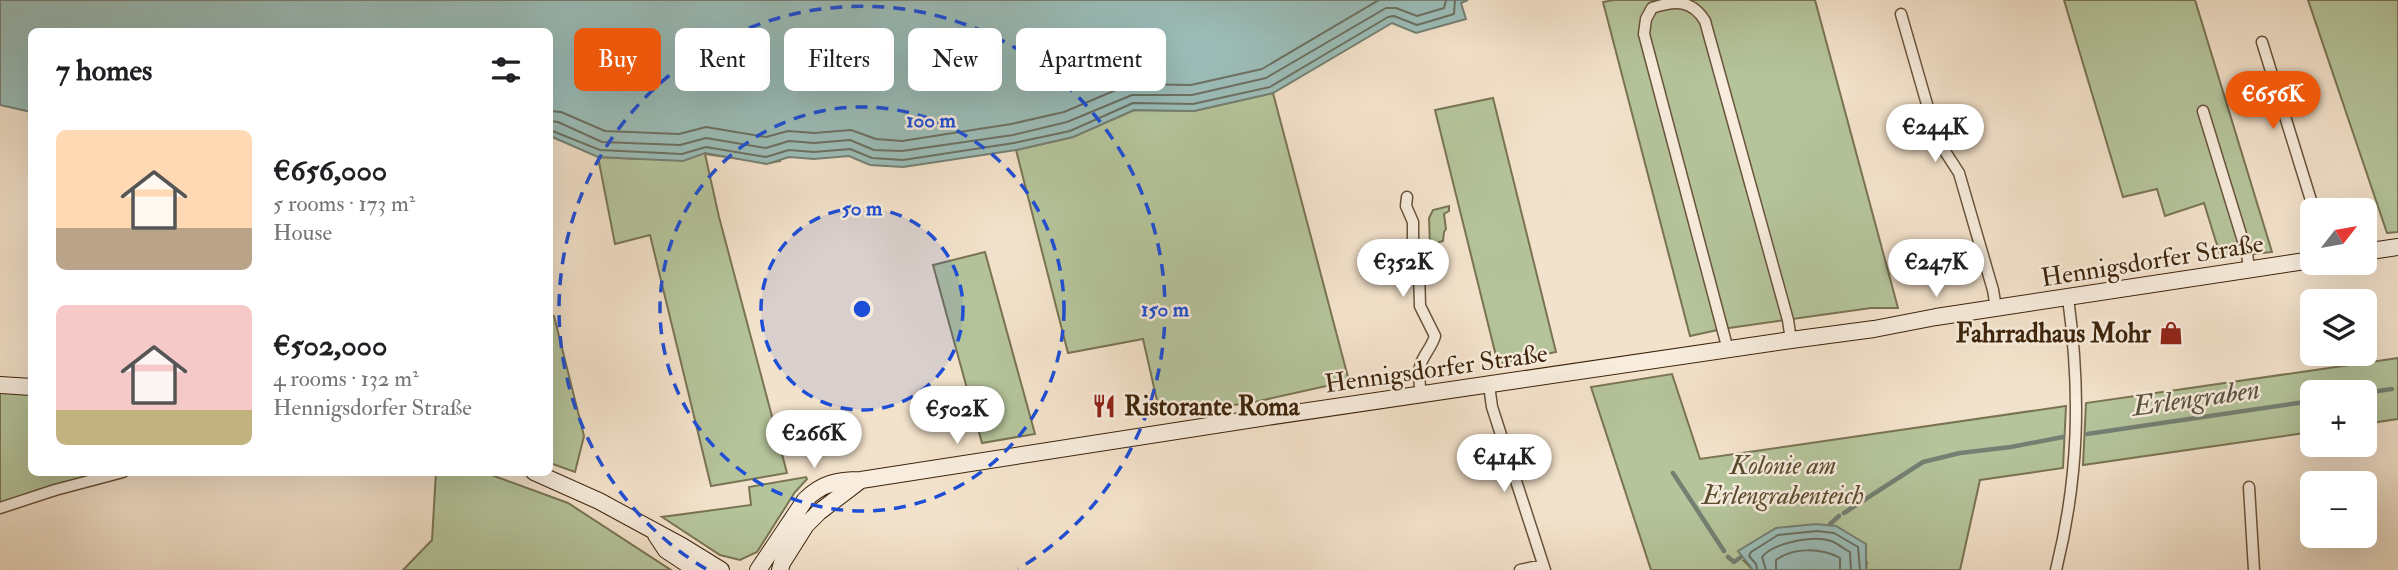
<!DOCTYPE html>
<meta charset="utf-8">
<style>
:root{--surface:#fff;--page:#f6f6f6;--text:#202124;--muted:#757577;--accent:#ea580c}
body{margin:0;font-family:"IM FELL Double Pica",serif;background:var(--page);color:var(--text);height:100vh;display:flex;flex-direction:column;font-size:26px;white-space:nowrap}
*{box-sizing:border-box;margin:0}
p{font-size:23px;color:var(--muted)}
.icon{flex:none;width:38px;height:38px;fill:none;stroke:currentColor;stroke-width:2;stroke-linecap:round;stroke-linejoin:round}
.map{position:relative;flex:1;overflow:hidden}
.side{position:absolute;left:28px;top:28px;width:525px;height:448px;display:flex;flex-direction:column;background:var(--surface);border-radius:10px;box-shadow:0 7px 28px #0002}
.side>*{flex:none}
.guide{position:absolute;left:574px;top:28px;width:665px;height:63px;display:flex;gap:14px}
.needle{width:46px;rotate:59deg}
.fabs{position:absolute;left:2300px;top:198px;display:grid;gap:14px}
.fabs a{display:grid;place-items:center;width:77px;height:77px;border-radius:10px;background:var(--surface);box-shadow:0 7px 28px #0002;font-size:35px}
.price{position:absolute;translate:-50% -60px;padding:0 16px;border-radius:24px;background:#fff;color:#222;font-size:23px;line-height:46px;filter:drop-shadow(0 2px 4px #0008)}
.price::after{content:'';position:absolute;left:50%;top:42px;width:21px;height:16px;margin-left:-10px;background:inherit;clip-path:polygon(0 0,100% 0,50% 100%)}
.price.selected{background:var(--accent);color:#fff}
ul{padding:0;list-style:none}
li{display:flex;align-items:center;gap:21px;height:175px;padding:0 28px}
li span{display:grid;place-items:center;flex:none;width:196px;height:140px;border-radius:10px;color:#555}
li>.icon{margin-inline-start:auto}
span .icon{width:84px;height:84px;fill:#fffc;stroke-width:1}
li b{font-size:30px}
h2{display:flex;justify-content:space-between;align-items:center;height:84px;padding:0 28px;font-size:30px}
.chip{padding:0 24px;border-radius:10px;background:var(--surface);box-shadow:0 7px 28px #0002;font-size:24px;line-height:63px}
.chip.selected{background:var(--accent);color:#fff}
.map>svg:first-child{display:block}
.green{fill:#b5c49b;stroke:#797453;stroke-width:2}
.water{fill:#9bbdb8;stroke:#758073;stroke-width:2}
.lines{fill:none;stroke-linecap:round;stroke-linejoin:round}
.shore{stroke:#6c7062;stroke-width:2}
.stream{stroke:#758073;stroke-width:4.5}
.minor-casing{stroke:#6a543b;stroke-width:13}
.secondary-casing{stroke:#3d240b;stroke-width:18}
.minor{stroke:#f7ecdd;stroke-width:10}
.secondary{stroke:#f7ecdd;stroke-width:16}
.ring{fill:none;stroke:#1d4ed8;stroke-width:3.5;stroke-dasharray:12 9}
.labels{text-anchor:middle;stroke-width:5;stroke-linejoin:round;paint-order:stroke}
.street-label{font-size:26px;fill:#3d240b;stroke:#f7ecdd}
.poi-label{font-size:26px;font-weight:bold;fill:#3d240b;stroke:#f7ecdd;text-anchor:end}
.park-label{font-size:26px;font-style:italic;fill:#5b4c2f;stroke:#f7ecdd}
.water-label{font-size:28px;font-style:italic;fill:#59523f;stroke:#f7ecdd}
.centre{fill:#1d4ed8;stroke:#f7ecdd;stroke-width:3.5}
.ring-label{font-size:21px;text-anchor:middle;font-weight:bold;fill:#1d4ed8;stroke:#f7ecdd;stroke-width:5;stroke-linejoin:round;paint-order:stroke}
</style>
<div class="map">
<svg width="2398" height="570" viewBox="0 0 2398 570">
<rect width="100%" height="100%" fill="#f3e2cb"/>
<filter id="stains"><feTurbulence type="fractalNoise" baseFrequency=".00286" numOctaves="4"/><feColorMatrix values="0 0 0 0 .2 0 0 0 0 .09 0 0 0 0 .02 0 0 0 .5 -.17"/></filter>
<radialGradient id="worn" r=".72"><stop offset=".6" stop-color="#630" stop-opacity="0"/><stop offset="1" stop-color="#630" stop-opacity=".3"/></radialGradient>
<path class="green" d="M 1614,0 L 1815,0 L 1898,308 L 1871,308 L 1722,329 L 1690,336 L 1603,2 Z
M 2064,0 L 2195,0 L 2272,252 L 2221,258 L 2204,203 L 2165,216 L 2157,189 L 2123,197 Z
M 2308,0 L 2398,0 L 2398,232 L 2387,233 Z
M 1273,93 L 1349,381 L 1250,403 L 1160,414 L 1143,339 L 1068,353 L 1016,150 L 1073,137 L 1134,110 L 1194,111 Z
M 1493,98 L 1556,352 L 1498,364 L 1435,110 Z
M 766,134 L 780,161 L 769,163 L 705,154 L 719,217 L 787,473 L 711,486 L 650,235 L 615,244 L 598,157 L 638,159 Z
M 1449,206 L 1449,211 L 1444,214 L 1446,229 L 1444,232 L 1443,241 L 1430,245 L 1429,218 L 1433,210 Z
M 985,252 L 1035,434 L 982,443 L 933,265 Z
M 554,316 L 584,436 L 575,472 L 550,463 L 550,317 Z
M 2398,358 L 2398,419 L 2364,424 L 2364,392 L 2312,392 L 2312,432 L 2083,465 L 2086,403 Z
M 1672,374 L 1700,459 L 2066,406 L 2063,468 L 1980,480 L 1960,570 L 1866,570 L 1867,562 L 1744,561 L 1753,570 L 1651,570 L 1591,387 Z
M 0,391 L 31,393 L 32,472 L 107,473 L 0,503 Z
M 436,472 L 486,473 L 568,503 L 671,570 L 403,570 L 432,540 Z
M 806,477 L 807,479 L 795,492 L 757,552 L 740,560 L 720,555 L 662,517 L 751,505 L 749,487 Z"/>
<path class="water" d="M 0,0 L 1468,0 L 1461,3 L 1466,19 L 1416,33 L 1392,23 L 1273,93 L 1194,111 L 1134,110 L 1073,137 L 1016,150 L 903,167 L 870,165 L 849,156 L 814,159 L 789,157 L 767,164 L 705,153 L 683,161 L 598,157 L 550,136 L 550,32 L 32,32 L 31,112 L 0,105 Z
M 1816,524 L 1836,526 L 1866,544 L 1866,570 L 1753,570 L 1738,551 L 1776,528 Z"/>
<g class="lines">
<path class="shore" d="M 550,111 L 561,112 L 605,131 L 679,134 L 706,127 L 766,137 L 788,131 L 814,133 L 851,130 L 876,139 L 902,141 L 1011,124 L 1064,112 L 1130,84 L 1191,85 L 1262,69 L 1379,0
M 550,121 L 558,122 L 602,142 L 680,145 L 706,138 L 766,148 L 789,141 L 814,143 L 850,140 L 874,150 L 902,151 L 1013,135 L 1067,122 L 1132,95 L 1192,95 L 1266,78 L 1386,8 L 1396,8 L 1417,16 L 1444,8 L 1446,0
M 550,130 L 600,150 L 682,154 L 706,147 L 766,157 L 789,150 L 814,152 L 850,149 L 872,158 L 903,160 L 1014,143 L 1070,131 L 1133,103 L 1193,104 L 1270,87 L 1388,17 L 1394,16 L 1417,25 L 1454,14 L 1455,0
M 1757,570 L 1756,564 L 1749,556 L 1751,552 L 1778,535 L 1817,531 L 1834,533 L 1858,547 L 1860,570
M 1766,570 L 1762,557 C 1773,543 1813,535 1831,541 C 1837,543 1844,549 1850,552 L 1851,570
M 1776,570 L 1776,560 C 1793,547 1822,548 1840,558 L 1840,570"/>
<path class="stream" d="M 2364,393 L 2392,389
M 2087,434 L 2312,401
M 1673,473 L 1724,551
M 1844,513 L 1923,462 L 1960,453 L 2011,447 L 2063,437
M 1830,524 L 1839,516
M 1728,557 L 1734,562 L 1741,557"/>
<g class="minor-casing">
<path id="minor" d="M 1901,14 L 1937,139 L 1959,173 L 1993,290 L 1996,308
M 2262,42 L 2314,210
M 2203,111 L 2247,254 L 2249,268
M 1407,197 L 1406,206 L 1413,222 L 1413,257 L 1419,272 L 1420,306 L 1435,336 C 1432,346 1426,352 1422,361 C 1417,372 1420,384 1421,395
M 1728,350 L 1644,34 L 1646,19 L 1652,8 C 1676,0 1692,0 1705,21 L 1788,320 L 1791,340
M 1489,385 L 1492,407 L 1545,570
M 2249,487 L 2254,570
M 0,508 L 55,490 L 123,472
M 1520,570 L 1543,565
M 2056,570 C 2079,477 2081,393 2068,298"/>
</g>
<g class="secondary-casing">
<path id="secondary" d="M 2364,252 L 2398,247
M 0,385 L 32,387
M 534,472 L 599,501 L 682,546 L 721,570
M 656,535 L 666,550 L 696,570
M 758,570 L 805,500 C 822,483 838,480 861,480 L 1260,418 L 1791,340 L 1874,329 L 1936,317 L 2312,260
M 780,570 L 782,563 L 806,525 L 819,512 L 861,480"/>
</g>
<use href="#minor" class="minor"/>
<use href="#secondary" class="secondary"/>
</g>
<circle cx="862" cy="309" r="101" fill="#1d4ed8" fill-opacity=".12"/>
<g class="ring">
<circle cx="862" cy="309" r="101"/>
<circle cx="862" cy="309" r="202"/>
<path d="M706 569A303 303 0 1 1 1018 569"/>
</g>
<defs>
<g id="shop-bare" transform="scale(1.89)"><path d="M-5-2.5h2.3a2.7 3.5 0 0 1 5.4 0H5L5.5 6h-11ZM-1.5-2.5h3a1.5 2.3 0 0 0-3 0Z" fill="#8f2418" stroke="#f7ecdd" stroke-width="2.5" paint-order="stroke"/></g>
<g id="restaurant-bare" transform="scale(1.89)"><path d="M-5-6h1v4h1v-4h1v4h1v-4h1v5L-1.5 .5V6h-2V.5L-5-1ZM5-6V6H3V1.5H1.5Q1.5-4 5-6Z" fill="#8f2418" stroke="#f7ecdd" stroke-width="2.5" paint-order="stroke"/></g>
</defs>
<g fill-rule="evenodd">
<use href="#shop-bare" x="2171" y="333"/>
<use href="#restaurant-bare" x="1104" y="406"/>
</g>
<g class="labels">
<g class="street-label">
<text transform="translate(2152 260) rotate(-9)" y="9">Hennigsdorfer Straße</text>
<text transform="translate(1436 368) rotate(-8)" y="9">Hennigsdorfer Straße</text>
</g>
<g class="poi-label">
<text x="2151" y="342">Fahrradhaus Mohr</text>
<text x="1124" y="415" text-anchor="start">Ristorante Roma</text>
</g>
<g class="park-label">
<text x="1783" y="474">Kolonie am<tspan x="1783" dy="30">Erlengrabenteich</tspan></text>
</g>
<g class="water-label">
<text transform="translate(2196 397) rotate(-8)" y="10">Erlengraben</text>
</g>
</g>
<circle cx="862" cy="309" r="10" class="centre"/>
<g class="ring-label">
<text x="931" y="127">100 m</text>
<text x="862" y="215">50 m</text>
<text x="1165" y="316">150 m</text>
</g>
<rect width="100%" height="100%" filter="url(#stains)"/>
<rect width="100%" height="100%" fill="url(#worn)"/>
</svg>
<div class="fabs">
<a><svg class="needle" viewBox="-14 -14 28 28"><path d="M0-13l5 13h-10z" fill="#e53935"/><path d="M0 13l5-13h-10z" fill="#757577"/></svg></a>
<a><svg class="icon" aria-label="layers" viewBox="0 0 24 24"><path d="M12 4l9 5-9 5-9-5zM3 14l9 5 9-5"/></svg></a>
<a>+</a>
<a>−</a>
</div>
<b class="price selected" style="left:2273px;top:131px">€656K</b>
<b class="price" style="left:1935px;top:164px">€244K</b>
<b class="price" style="left:1403px;top:299px">€352K</b>
<b class="price" style="left:1936px;top:299px">€247K</b>
<b class="price" style="left:957px;top:446px">€502K</b>
<b class="price" style="left:814px;top:470px">€266K</b>
<b class="price" style="left:1504px;top:494px">€414K</b>
<div class="guide">
<a class="chip selected">Buy</a>
<a class="chip">Rent</a>
<a class="chip">Filters</a>
<a class="chip">New</a>
<a class="chip">Apartment</a>
</div>
<section class="side">
<h2>7 homes<svg class="icon" aria-label="filters" viewBox="0 0 24 24"><path d="M4 7h16M4 17h16"/><circle cx="9" cy="7" r="2"/><circle cx="15" cy="17" r="2"/></svg></h2>
<ul>
<li><span style="background:linear-gradient(#ffd9b3 70%,#b9a48a 0)"><svg class="icon" aria-label="home" viewBox="0 0 24 24"><path d="M3 11l9-7 9 7M6 9v11h12V9"/></svg></span><div><b>€656,000</b><p>5 rooms · 173 m²</p><p>House</p></div></li>
<li><span style="background:linear-gradient(#f6c9c9 75%,#c2b280 0)"><svg class="icon" aria-label="home" viewBox="0 0 24 24"><path d="M3 11l9-7 9 7M6 9v11h12V9"/></svg></span><div><b>€502,000</b><p>4 rooms · 132 m²</p><p>Hennigsdorfer Straße</p></div></li>
</ul>
</section>
</div>
